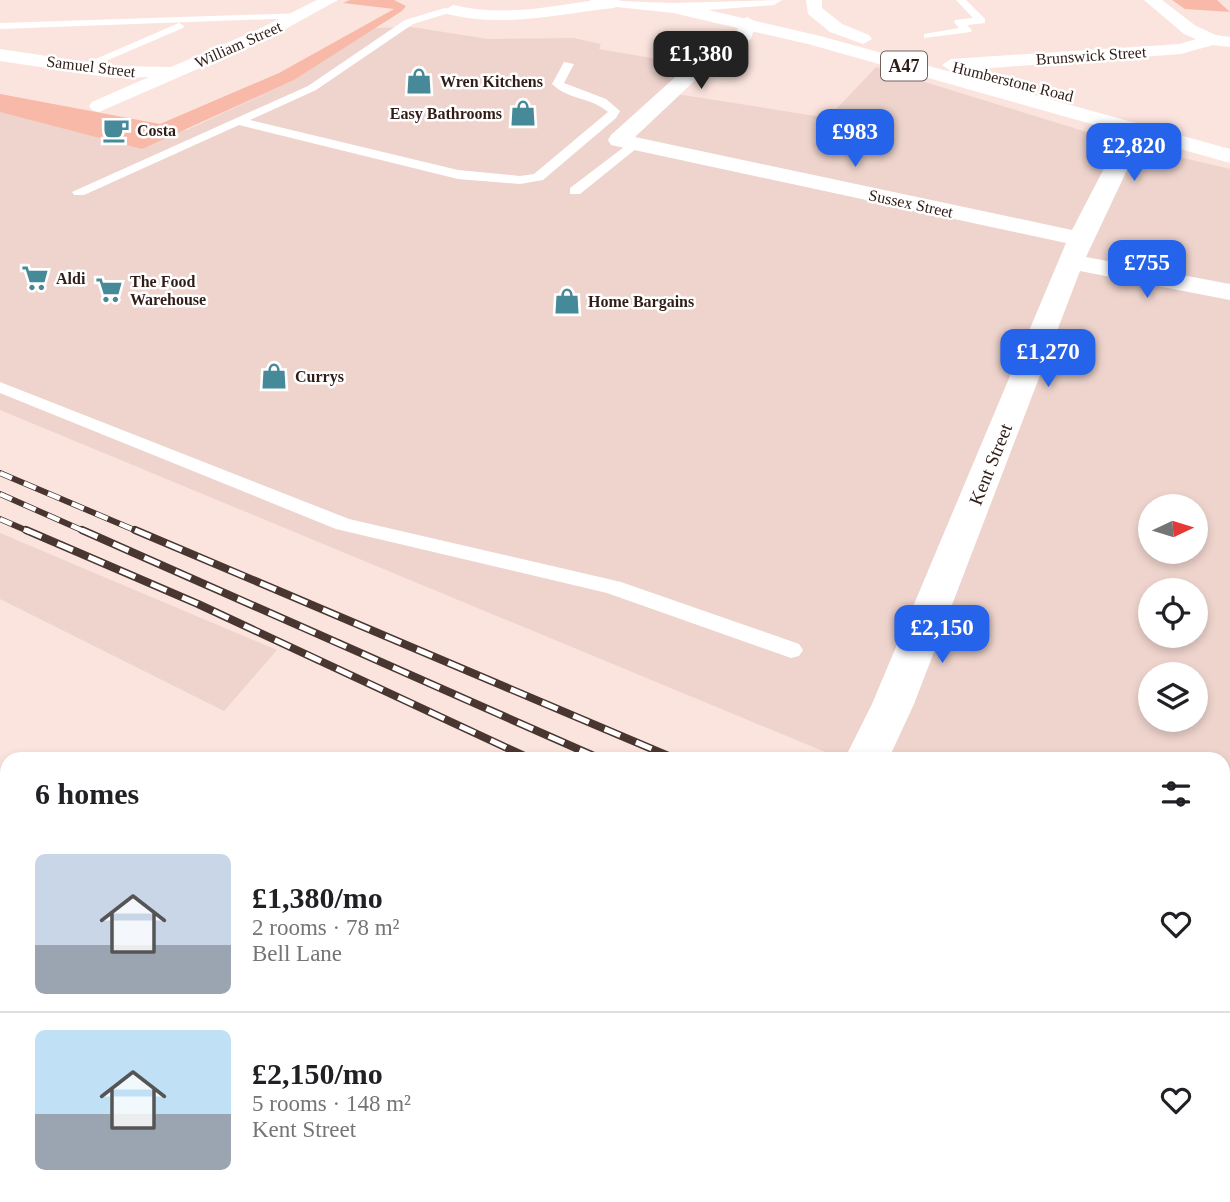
<!DOCTYPE html>
<meta charset="utf-8">
<style>
:root{--surface:#fff;--page:#f2f2f2;--text:#202124;--muted:#757577;--line:#e0e0e0;--accent:#2563eb}
body{margin:0;font-family:Georgia,serif;background:var(--page);color:var(--text);height:100vh;display:flex;flex-direction:column;font-size:26px;white-space:nowrap}
*{box-sizing:border-box;margin:0}
p{font-size:23px;color:var(--muted)}
.icon{flex:none;width:38px;height:38px;fill:none;stroke:currentColor;stroke-width:2;stroke-linecap:round;stroke-linejoin:round}
.map{position:relative;flex:1;overflow:hidden}
.panel{position:absolute;left:0px;top:752px;width:1230px;height:450px;display:flex;flex-direction:column;background:var(--surface);border-radius:21px 21px 0 0;box-shadow:0 4px 10px #0003}
.panel>*{flex:none}
.needle{width:46px;rotate:86deg}
.controls{position:absolute;left:1138px;top:494px;display:grid;gap:14px}
.controls a{display:grid;place-items:center;width:70px;height:70px;border-radius:50%;background:var(--surface);box-shadow:0 4px 10px #0003;font-size:35px}
.price{position:absolute;translate:-50% -60px;padding:0 16px;border-radius:14px;background:var(--accent);color:#fff;font-size:23px;line-height:46px;filter:drop-shadow(0 2px 4px #0008)}
.price::after{content:'';position:absolute;left:50%;top:42px;width:21px;height:16px;margin-left:-10px;background:inherit;clip-path:polygon(0 0,100% 0,50% 100%)}
.price.current{background:#222;color:#fff}
ul{padding:0;list-style:none}
li{display:flex;align-items:center;gap:21px;height:175px;padding:0 35px}
li+li{border-top:2px solid var(--line)}
li span{display:grid;place-items:center;flex:none;width:196px;height:140px;border-radius:10px;color:#555}
li>.icon{margin-inline-start:auto}
span .icon{width:84px;height:84px;fill:#fffc;stroke-width:1}
li b{font-size:30px}
h2{display:flex;justify-content:space-between;align-items:center;height:84px;padding:0 35px;font-size:30px}
.map>svg:first-child{display:block}
.built{fill:#eed4cd;fill-rule:evenodd}
.green{fill:#f8b9a8}
.lines{fill:none;stroke-linecap:round;stroke-linejoin:round}
.service{fill:#fff;fill-rule:evenodd}
.minor{fill:#fff;fill-rule:evenodd}
.primary{fill:#fff;fill-rule:evenodd}
.rail-far2-casing{stroke:#4a3630;stroke-width:6}
.rail-far1-casing{stroke:#4a3630;stroke-width:8}
.rail-casing{stroke:#4a3630;stroke-width:10}
.rail-far2{stroke:#fff;stroke-width:4.5;stroke-dasharray:13;stroke-linecap:butt}
.rail-far1{stroke:#fff;stroke-width:5;stroke-dasharray:17;stroke-linecap:butt}
.rail{stroke:#fff;stroke-width:7;stroke-dasharray:22;stroke-linecap:butt}
.labels{text-anchor:middle;stroke-width:5;stroke-linejoin:round;paint-order:stroke}
.far-street-label{font-size:16px;fill:#311d17;stroke:#fff}
.far-poi-label{font-size:16px;font-weight:bold;fill:#311d17;stroke:#fff;text-anchor:start}
.shield{fill:#fff;stroke:#6f615d;stroke-width:2}
.shield-label{font-size:18px;font-weight:bold;fill:#311d17}
.street-label{font-size:19px;fill:#311d17;stroke:#fff}
</style>
<div class="map">
<svg width="1230" height="1202" viewBox="0 0 1230 1202">
<rect width="100%" height="100%" fill="#fbe4de"/>
<path class="built" d="M 412,27 L 488,39 L 573,38 L 601,44 L 599,49 L 692,65 L 664,92 L 828,118 L 876,67 L 1129,145 L 1230,169 L 1230,917 L 1223,914 L 1223,760 L 842,759 L 0,410 L 0,94 L 187,130 L 294,80 L 373,28 ZM 1150,506 L 1195,506 L 1195,551 L 1150,551 ZM 1150,590 L 1195,590 L 1195,635 L 1150,635 ZM 1150,674 L 1195,674 L 1195,719 L 1150,719 Z
M 0,533 L 277,650 L 224,711 L 0,599 Z"/>
<path class="green" d="M 350,0 L 394,0 L 406,6 L 402,11 L 294,80 L 142,149 L 0,112 L 0,94 L 160,124 L 279,73 L 394,9 L 343,3 Z
M 1172,0 L 1217,0 L 1230,12 L 1185,9 Z"/>
<g class="lines">
<path class="service" d="M 956,0 L 966,0 L 985,19 L 985,23 L 967,25 L 972,30 L 971,32 L 924,38 L 924,34 L 959,28 L 954,22 L 955,20 L 973,18 Z
M 445,8 L 449,9 L 449,13 L 413,24 L 316,90 L 250,120 L 458,170 L 520,176 L 534,174 L 608,112 C 591,97 568,100 552,84 L 564,62 L 574,64 L 564,83 L 606,99 L 620,111 L 616,118 L 543,180 L 520,184 L 458,179 L 239,125 L 84,195 L 74,195 L 72,192 L 308,86 L 405,20 Z
M 304,13 L 304,17 L 300,18 L 0,29 L 0,23 Z
M 179,23 L 184,26 L 183,28 L 87,69 L 77,67 Z
M 632,141 L 637,142 L 637,148 L 580,194 L 570,194 L 570,188 Z
M 0,382 L 349,519 L 621,582 L 799,644 L 803,650 L 799,656 L 791,658 L 607,593 L 336,529 L 0,393 Z
M 0,775 L 7,778 L 7,801 L 0,798 Z"/>
<path class="minor" d="M 317,0 L 338,0 L 271,37 L 99,112 L 92,110 L 89,106 L 92,102 L 149,77 L 114,78 L 0,61 L 0,49 L 114,66 L 171,67 L 259,29 Z
M 596,0 L 620,0 L 622,3 L 614,8 C 557,14 504,28 447,14 L 445,10 L 453,5 C 502,17 547,7 596,0 Z
M 1144,0 L 1162,0 L 1196,26 L 1216,35 L 1230,37 L 1230,47 L 1213,45 L 1181,54 L 951,71 L 942,65 L 951,59 L 1180,44 L 1196,39 L 1184,34 Z
M 747,17 L 756,22 L 751,39 L 707,69 L 635,137 L 1072,230 L 1123,132 L 1126,127 L 1142,127 L 1145,132 L 1086,257 L 1230,284 L 1230,300 L 1080,271 L 914,704 L 888,760 L 844,760 L 872,704 L 1066,243 L 611,145 L 608,140 L 611,135 L 693,61 L 737,33 L 738,22 Z
M 0,1033 L 7,1036 L 7,1092 L 0,1089 Z
M 166,1195 L 234,1195 L 236,1202 L 169,1202 Z
M 611,1195 L 672,1195 L 669,1202 L 609,1202 Z"/>
<path class="primary" d="M 590,0 L 673,3 L 782,0 L 774,5 L 708,10 L 820,36 L 1230,149 L 1230,163 L 808,44 L 673,13 L 598,5 Z
M 806,0 L 822,0 L 822,8 L 842,24 L 869,35 L 872,39 L 863,44 L 830,32 L 808,14 Z"/>
<g class="rail-far2-casing">
<path id="rail-far2" d="M 0,473 L 139,532
M 0,494 L 86,532
M 0,519 L 30,532"/>
</g>
<g class="rail-far1-casing">
<path id="rail-far1" d="M 26,530 L 198,604 L 533,760
M 82,530 L 603,760
M 135,530 L 678,760"/>
</g>
<g class="rail-casing">
<path id="rail" d="M 1223,994 L 1230,997
M 1223,1030 L 1230,1033
M 1223,1065 L 1230,1068"/>
</g>
<use href="#rail-far2" class="rail-far2"/>
<use href="#rail-far1" class="rail-far1"/>
<use href="#rail" class="rail"/>
</g>
<defs>
<g id="shop-bare" transform="scale(2.1)"><path d="M-5-2.5h2.3a2.7 3.5 0 0 1 5.4 0H5L5.5 6h-11ZM-1.5-2.5h3a1.5 2.3 0 0 0-3 0Z" fill="#468999" stroke="#fff" stroke-width="2.5" paint-order="stroke"/></g>
<g id="cafe-bare" transform="scale(2.1)"><path d="M-5.5-4.5H6V0H3Q3 3.5 0 3.5H-2.5Q-5.5 3.5-5.5 0ZM3-3.2v2h1.7v-2ZM-6 4.5H4V6H-6Z" fill="#468999" stroke="#fff" stroke-width="2.5" paint-order="stroke"/></g>
<g id="supermarket-bare" transform="scale(2.1)"><path d="M-6-5.5h2.5l.6 2H6L4.5 2H-2.5L-4.4-4H-6ZM-1.5 3.2a1.3 1.3 0 1 0 .1 0ZM3 3.2a1.3 1.3 0 1 0 .1 0Z" fill="#468999" stroke="#fff" stroke-width="2.5" paint-order="stroke"/></g>
</defs>
<g fill-rule="evenodd">
<use href="#shop-bare" x="419" y="81"/>
<use href="#shop-bare" x="523" y="113"/>
<use href="#cafe-bare" x="116" y="130"/>
<use href="#supermarket-bare" x="35" y="278"/>
<use href="#supermarket-bare" x="109" y="290"/>
<use href="#shop-bare" x="567" y="301"/>
<use href="#shop-bare" x="274" y="376"/>
</g>
<g class="labels">
<g class="far-street-label">
<text transform="translate(238 44) rotate(-24)" y="6">William Street</text>
<text transform="translate(1091 55) rotate(-4)" y="6">Brunswick Street</text>
<text transform="translate(91 66) rotate(7)" y="6">Samuel Street</text>
<text transform="translate(1013 81) rotate(14)" y="6">Humberstone Road</text>
<text transform="translate(911 203) rotate(12)" y="6">Sussex Street</text>
</g>
<g class="far-poi-label">
<text x="440" y="87">Wren Kitchens</text>
<text x="502" y="119" text-anchor="end">Easy Bathrooms</text>
<text x="137" y="136">Costa</text>
<text x="56" y="284">Aldi</text>
<text x="130" y="287">The Food<tspan x="130" dy="18">Warehouse</tspan></text>
<text x="588" y="307">Home Bargains</text>
<text x="295" y="382">Currys</text>
</g>
<rect class="shield" x="881" y="51.5" width="46" height="29" rx="5"/>
<g class="shield-label">
<text x="904" y="72">A47</text>
</g>
<g class="street-label">
<text transform="translate(990 464) rotate(-68)" y="7">Kent Street</text>
</g>
</g>
</svg>
<div class="controls">
<a><svg class="needle" viewBox="-14 -14 28 28"><path d="M0-13l5 13h-10z" fill="#e53935"/><path d="M0 13l5-13h-10z" fill="#757577"/></svg></a>
<a><svg class="icon" aria-label="locate" viewBox="0 0 24 24"><circle cx="12" cy="12" r="6"/><path d="M12 2v4M12 18v4M2 12h4M18 12h4"/></svg></a>
<a><svg class="icon" aria-label="layers" viewBox="0 0 24 24"><path d="M12 4l9 5-9 5-9-5zM3 14l9 5 9-5"/></svg></a>
</div>
<b class="price current" style="left:701px;top:91px">£1,380</b>
<b class="price" style="left:855px;top:169px">£983</b>
<b class="price" style="left:1134px;top:183px">£2,820</b>
<b class="price" style="left:1147px;top:300px">£755</b>
<b class="price" style="left:1048px;top:389px">£1,270</b>
<b class="price" style="left:942px;top:665px">£2,150</b>
<section class="panel">
<h2>6 homes<svg class="icon" aria-label="filters" viewBox="0 0 24 24"><path d="M4 7h16M4 17h16"/><circle cx="9" cy="7" r="2"/><circle cx="15" cy="17" r="2"/></svg></h2>
<ul>
<li><span style="background:linear-gradient(#c9d6e8 65%,#9aa5b1 0)"><svg class="icon" aria-label="home" viewBox="0 0 24 24"><path d="M3 11l9-7 9 7M6 9v11h12V9"/></svg></span><div><b>£1,380/mo</b><p>2 rooms · 78 m²</p><p>Bell Lane</p></div><svg class="icon" aria-label="heart" viewBox="0 0 24 24"><path d="M12 20l-8-8c-3-5 5-10 8-4 3-6 11-1 8 4z"/></svg></li>
<li><span style="background:linear-gradient(#bfe0f5 60%,#9aa5b1 0)"><svg class="icon" aria-label="home" viewBox="0 0 24 24"><path d="M3 11l9-7 9 7M6 9v11h12V9"/></svg></span><div><b>£2,150/mo</b><p>5 rooms · 148 m²</p><p>Kent Street</p></div><svg class="icon" aria-label="heart" viewBox="0 0 24 24"><path d="M12 20l-8-8c-3-5 5-10 8-4 3-6 11-1 8 4z"/></svg></li>
</ul>
</section>
</div>
